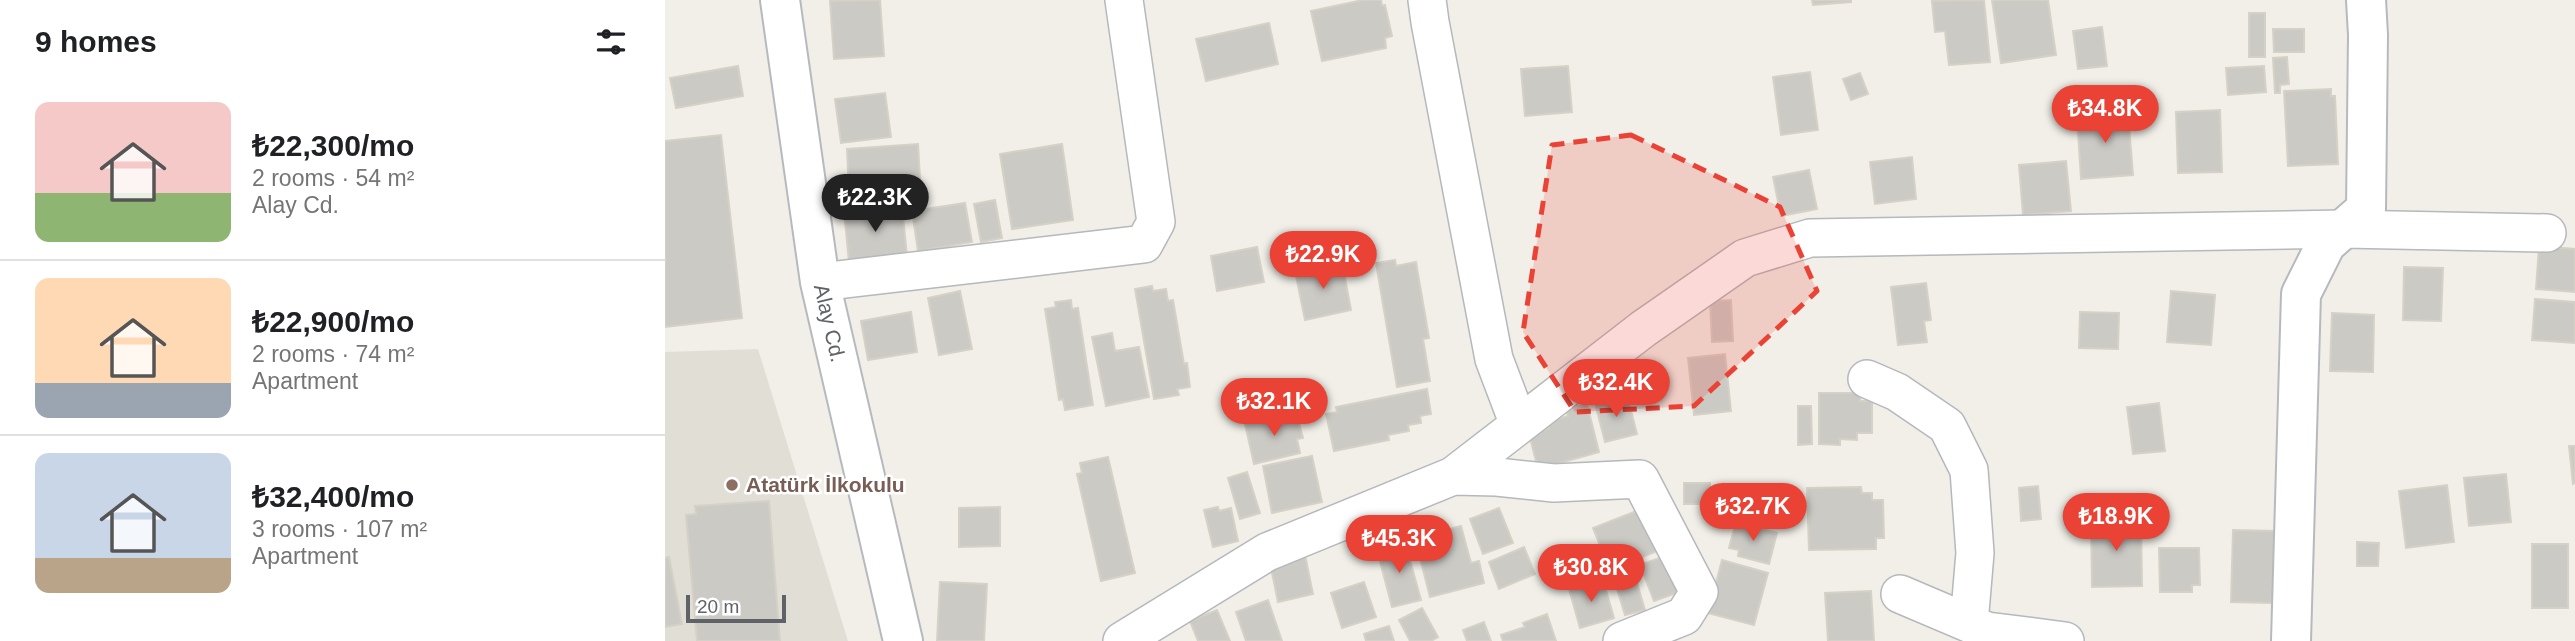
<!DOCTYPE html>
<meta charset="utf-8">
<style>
:root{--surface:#fff;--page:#f6f6f6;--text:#202124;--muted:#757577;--line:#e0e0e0;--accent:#ea4335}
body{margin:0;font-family:Helvetica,sans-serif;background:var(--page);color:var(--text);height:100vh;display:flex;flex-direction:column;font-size:26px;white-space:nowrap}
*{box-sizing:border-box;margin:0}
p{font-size:23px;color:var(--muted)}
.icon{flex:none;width:38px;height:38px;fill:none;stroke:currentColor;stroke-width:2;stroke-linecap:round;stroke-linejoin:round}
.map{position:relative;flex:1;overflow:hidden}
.panel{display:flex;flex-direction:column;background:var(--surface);width:665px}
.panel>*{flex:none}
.scale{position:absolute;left:21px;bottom:18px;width:100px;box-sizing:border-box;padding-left:7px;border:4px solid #5f6368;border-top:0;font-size:19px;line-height:24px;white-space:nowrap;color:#5f6368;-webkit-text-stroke:5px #fff;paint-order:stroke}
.price{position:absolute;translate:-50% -60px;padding:0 16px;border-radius:24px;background:var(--accent);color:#fff;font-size:23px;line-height:46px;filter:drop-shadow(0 2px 4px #0008)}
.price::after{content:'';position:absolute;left:50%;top:42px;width:21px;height:16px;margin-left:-10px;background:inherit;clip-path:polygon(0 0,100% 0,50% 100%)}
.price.active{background:#222;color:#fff}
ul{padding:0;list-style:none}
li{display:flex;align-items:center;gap:21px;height:175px;padding:0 35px}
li+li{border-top:2px solid var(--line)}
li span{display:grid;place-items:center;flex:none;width:196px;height:140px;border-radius:14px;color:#555}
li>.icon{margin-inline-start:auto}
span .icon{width:84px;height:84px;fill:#fffc;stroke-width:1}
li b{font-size:30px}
h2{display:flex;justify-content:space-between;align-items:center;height:84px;padding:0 35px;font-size:30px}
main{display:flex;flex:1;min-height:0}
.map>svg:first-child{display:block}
.education{fill:#e1ded6}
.building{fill:#cccac5;stroke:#d6d1c6;stroke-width:2}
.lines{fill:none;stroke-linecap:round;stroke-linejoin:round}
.street-casing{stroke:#b5b8bc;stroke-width:40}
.secondary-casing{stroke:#b6babf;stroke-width:42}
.street{stroke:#fff;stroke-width:37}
.secondary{stroke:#fff;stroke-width:38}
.marked{fill:#ea4335;fill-opacity:0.2;stroke:#ea4335;stroke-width:5;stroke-dasharray:14 9;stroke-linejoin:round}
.education-dot{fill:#8d6e63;stroke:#fff;stroke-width:2.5}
.labels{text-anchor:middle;stroke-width:5;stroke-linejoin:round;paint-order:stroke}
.street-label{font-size:21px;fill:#5f6368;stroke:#fff}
.education-label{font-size:21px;font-weight:bold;fill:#785e54;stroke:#fff;text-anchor:start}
</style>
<main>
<section class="panel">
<h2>9 homes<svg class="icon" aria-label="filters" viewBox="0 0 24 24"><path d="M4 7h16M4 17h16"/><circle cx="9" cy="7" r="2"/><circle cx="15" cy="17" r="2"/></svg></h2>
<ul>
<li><span style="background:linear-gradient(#f6c9c9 65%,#8fb573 0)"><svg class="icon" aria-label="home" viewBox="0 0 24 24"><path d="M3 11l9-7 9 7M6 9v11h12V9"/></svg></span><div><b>₺22,300/mo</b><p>2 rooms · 54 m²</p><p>Alay Cd.</p></div></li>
<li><span style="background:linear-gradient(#ffd9b3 75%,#9aa5b1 0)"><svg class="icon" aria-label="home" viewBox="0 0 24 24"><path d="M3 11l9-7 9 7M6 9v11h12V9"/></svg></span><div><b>₺22,900/mo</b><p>2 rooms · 74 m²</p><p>Apartment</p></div></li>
<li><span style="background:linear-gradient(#c9d6e8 75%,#b9a48a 0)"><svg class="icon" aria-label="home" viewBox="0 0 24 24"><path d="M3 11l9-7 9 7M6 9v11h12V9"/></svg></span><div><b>₺32,400/mo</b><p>3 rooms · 107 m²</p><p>Apartment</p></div></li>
</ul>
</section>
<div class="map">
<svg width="1910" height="641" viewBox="0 0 1910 641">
<rect width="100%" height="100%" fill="#f1efe8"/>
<path class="education" d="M 93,349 L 183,641 L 0,641 L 0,352 Z"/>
<path class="building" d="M 215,0 L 219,56 L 169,59 L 165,1 Z
M 698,0 L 716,0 L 717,6 L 720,5 L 727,36 L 720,38 L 721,48 L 657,61 L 646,11 Z
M 1147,0 L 1186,0 L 1186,2 L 1148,5 Z
M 1319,0 L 1325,62 L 1284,65 L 1280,31 L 1270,32 L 1267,1 Z
M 1327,0 L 1383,0 L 1391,55 L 1336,63 Z
M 1584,13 L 1600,13 L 1600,57 L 1584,57 Z
M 604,23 L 613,64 L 541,81 L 531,39 Z
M 1437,27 L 1442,66 L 1413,69 L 1408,31 Z
M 1608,29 L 1639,29 L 1639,52 L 1609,52 Z
M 1622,57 L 1624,84 L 1615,85 L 1615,93 L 1610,93 L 1608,58 Z
M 73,66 L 78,96 L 11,108 L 5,78 Z
M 903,66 L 907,112 L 860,116 L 856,69 Z
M 1599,66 L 1601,92 L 1563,95 L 1561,68 Z
M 1145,72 L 1153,130 L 1116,135 L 1108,77 Z
M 1195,73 L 1203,94 L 1186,100 L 1178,79 Z
M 1666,89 L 1666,96 L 1670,96 L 1673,164 L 1623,166 L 1619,91 Z
M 220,93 L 226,137 L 176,143 L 170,99 Z
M 1555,110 L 1557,172 L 1513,173 L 1511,112 Z
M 1463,112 L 1468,175 L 1416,179 L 1412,115 Z
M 56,135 L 77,318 L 0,327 L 0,141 Z
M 253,144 L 256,196 L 222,198 L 221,189 L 184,191 L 182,149 Z
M 397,144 L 408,220 L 347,229 L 335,154 Z
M 1247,157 L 1251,199 L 1210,204 L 1205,162 Z
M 1401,161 L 1406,211 L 1358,215 L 1354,165 Z
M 1144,170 L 1152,209 L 1116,216 L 1108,177 Z
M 330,200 L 337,238 L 316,242 L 309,204 Z
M 300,203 L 307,242 L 253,251 L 247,211 Z
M 237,206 L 242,256 L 184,262 L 179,211 Z
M 1874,246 L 1910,249 L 1910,292 L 1871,289 Z
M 592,247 L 599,282 L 552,291 L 546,256 Z
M 730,260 L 731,266 L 751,262 L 764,338 L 758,339 L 765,381 L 732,387 L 711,263 Z
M 677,262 L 686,310 L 640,320 L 630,271 Z
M 1739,267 L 1778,268 L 1776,321 L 1738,320 Z
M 1261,283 L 1266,320 L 1259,321 L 1262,342 L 1233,345 L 1226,287 Z
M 487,286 L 488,291 L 501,289 L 503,301 L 508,300 L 519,364 L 522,363 L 525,387 L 512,389 L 514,395 L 489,399 L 470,289 Z
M 295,291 L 307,349 L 274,355 L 263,298 Z
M 1506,291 L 1550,295 L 1546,345 L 1502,342 Z
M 1870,299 L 1910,302 L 1910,343 L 1867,340 Z
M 406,300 L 407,309 L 413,308 L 428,405 L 400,410 L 398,399 L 394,400 L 380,309 L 391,307 L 390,302 Z
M 1066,300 L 1068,341 L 1047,342 L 1045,301 Z
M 246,312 L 252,352 L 203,360 L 196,321 Z
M 1415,312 L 1454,313 L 1453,349 L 1414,348 Z
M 1667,313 L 1709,315 L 1708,372 L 1665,371 Z
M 447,333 L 450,351 L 474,347 L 484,397 L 441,406 L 427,337 Z
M 1060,354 L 1066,411 L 1029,415 L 1023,358 Z
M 762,389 L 766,414 L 755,416 L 756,423 L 743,425 L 744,431 L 723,435 L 724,440 L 669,451 L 661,414 L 672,412 L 671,407 Z
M 1154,393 L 1196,393 L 1195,401 L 1207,401 L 1207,433 L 1192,433 L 1192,440 L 1175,439 L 1175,445 L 1154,444 Z
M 962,395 L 972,434 L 940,442 L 930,403 Z
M 1494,403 L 1500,451 L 1468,454 L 1462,407 Z
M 922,404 L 934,452 L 873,469 L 864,434 L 884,428 L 882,422 L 903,416 L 901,410 Z
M 1133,406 L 1146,406 L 1147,444 L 1133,445 Z
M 631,412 L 638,438 L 632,439 L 635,453 L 589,464 L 580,424 Z
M 1904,446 L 1910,446 L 1910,483 L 1908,484 Z
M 647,456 L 657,502 L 607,513 L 598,466 Z
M 443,457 L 470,573 L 436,581 L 412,474 L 417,473 L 415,463 Z
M 582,472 L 595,513 L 575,519 L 563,478 Z
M 1841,474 L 1846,522 L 1804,526 L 1799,478 Z
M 1019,483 L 1045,483 L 1045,504 L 1019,504 Z
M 1782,485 L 1789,542 L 1741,548 L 1734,491 Z
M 1373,486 L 1376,519 L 1356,521 L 1354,488 Z
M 1196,487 L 1197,493 L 1207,493 L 1207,500 L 1218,500 L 1219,538 L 1211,538 L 1211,549 L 1144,550 L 1142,488 Z
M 104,501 L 115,641 L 32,641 L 21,515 L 31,514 L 30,506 Z
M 335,507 L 335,546 L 294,547 L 294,508 Z
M 553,507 L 554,511 L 566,508 L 573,541 L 548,547 L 539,510 Z
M 834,508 L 848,543 L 818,554 L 805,519 Z
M 979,508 L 995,550 L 945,570 L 928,528 Z
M 1426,519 L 1476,519 L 1477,586 L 1427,587 Z
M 1071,522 L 1112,533 L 1104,564 L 1073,556 L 1074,550 L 1064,548 Z
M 796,526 L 806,563 L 814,561 L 819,583 L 765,597 L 750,538 Z
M 1568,530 L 1611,531 L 1608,603 L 1566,602 Z
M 740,542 L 756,600 L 727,607 L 712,550 Z
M 1692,542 L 1714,543 L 1713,566 L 1692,566 Z
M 1867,544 L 1903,544 L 1903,608 L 1867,608 Z
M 859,547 L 870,574 L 834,589 L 824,562 Z
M 1494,548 L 1534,548 L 1535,585 L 1527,585 L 1527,592 L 1495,592 Z
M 1005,554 L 1014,592 L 989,601 L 975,565 Z
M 640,555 L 648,594 L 613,602 L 605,563 Z
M 4,557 L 17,624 L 0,627 L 0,558 Z
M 1057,560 L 1103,573 L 1089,625 L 1043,613 Z
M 969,573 L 980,610 L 960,615 L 949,579 Z
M 938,580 L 949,618 L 915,628 L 904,589 Z
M 275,582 L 322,584 L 319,641 L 272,641 Z
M 699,582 L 711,617 L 677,628 L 666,593 Z
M 1206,591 L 1209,641 L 1163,641 L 1160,593 Z
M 603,600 L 617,641 L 581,641 L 571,612 Z
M 757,608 L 773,637 L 766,641 L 745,641 L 734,620 Z
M 552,610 L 565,641 L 533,641 L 525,621 Z
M 882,614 L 891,641 L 838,641 L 836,635 L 860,627 L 858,623 Z
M 819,622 L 826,641 L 802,641 L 798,630 Z
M 724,626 L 729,641 L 701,641 L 699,634 Z"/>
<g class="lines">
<g class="street-casing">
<path id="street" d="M 762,0 L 765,22 L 829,359 L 854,425
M 155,282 L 479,244 L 491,222 L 459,0
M 1202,379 L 1232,392 L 1282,426 L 1304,470 L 1310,553 L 1304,623
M 788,476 L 832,477 L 889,483 L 975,479 L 1034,592 L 1019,616 L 957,641
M 1235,594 L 1322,631 L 1400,641
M 457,641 L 602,552 L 788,476 L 978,329 L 1080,258 L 1145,238 L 1679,229 L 1882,233"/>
</g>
<g class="secondary-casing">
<g id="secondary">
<path id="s1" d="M 115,0 L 155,282 L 238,641"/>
<path d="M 1626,641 L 1636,294 L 1661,244 L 1701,209 L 1703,35 L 1701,0"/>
</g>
</g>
<use href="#street" class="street"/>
<use href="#secondary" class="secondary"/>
</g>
<path class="marked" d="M 966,135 L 1115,207 L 1152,291 L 1029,406 L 910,412 L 858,332 L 887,145 Z"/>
<circle class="education-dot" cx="67" cy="485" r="7"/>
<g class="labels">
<g class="street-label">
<text dy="7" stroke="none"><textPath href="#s1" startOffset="327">Alay Cd.</textPath></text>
</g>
<g class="education-label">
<text x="81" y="492">Atatürk İlkokulu</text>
</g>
</g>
</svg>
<div class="scale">20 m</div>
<b class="price" style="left:1440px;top:145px">₺34.8K</b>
<b class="price active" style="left:210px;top:234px">₺22.3K</b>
<b class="price" style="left:658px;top:291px">₺22.9K</b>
<b class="price" style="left:951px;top:419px">₺32.4K</b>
<b class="price" style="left:609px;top:438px">₺32.1K</b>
<b class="price" style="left:1088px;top:543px">₺32.7K</b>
<b class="price" style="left:1451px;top:553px">₺18.9K</b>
<b class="price" style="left:734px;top:575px">₺45.3K</b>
<b class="price" style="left:926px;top:604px">₺30.8K</b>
</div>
</main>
